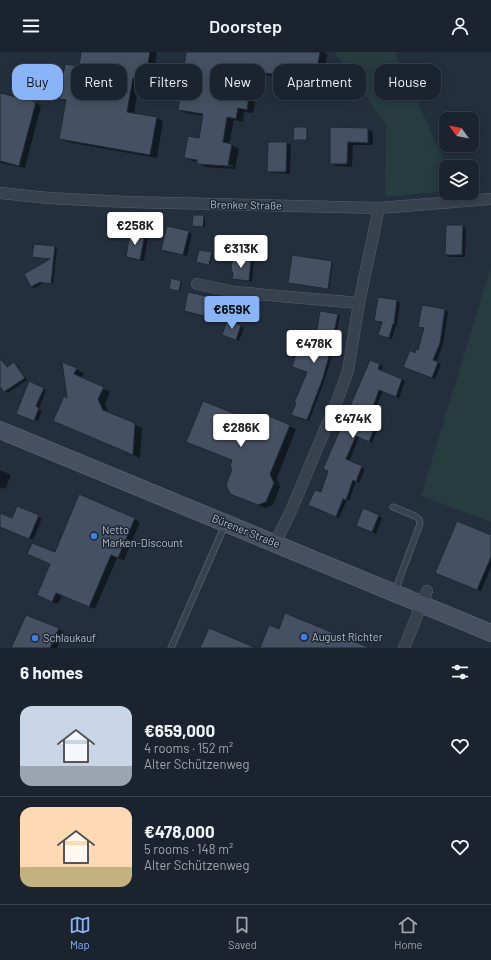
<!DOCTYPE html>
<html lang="en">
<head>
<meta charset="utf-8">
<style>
	:root { --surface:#1b232e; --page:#282f3a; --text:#f1f3f6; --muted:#a0a4aa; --line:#39404a; --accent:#8ab4f8 }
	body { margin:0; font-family:Barlow,sans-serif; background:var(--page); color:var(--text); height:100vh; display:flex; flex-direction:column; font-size:15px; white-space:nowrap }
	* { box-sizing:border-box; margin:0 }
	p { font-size:13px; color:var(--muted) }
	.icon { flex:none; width:22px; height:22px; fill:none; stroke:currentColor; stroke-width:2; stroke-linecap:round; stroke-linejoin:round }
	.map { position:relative; height:596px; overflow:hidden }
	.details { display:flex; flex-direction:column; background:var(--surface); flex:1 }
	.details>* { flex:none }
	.guide { position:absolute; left:12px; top:12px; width:467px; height:36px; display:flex; gap:8px }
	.needle { width:26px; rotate:303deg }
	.controls { position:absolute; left:439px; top:60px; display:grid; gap:8px }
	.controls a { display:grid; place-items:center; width:40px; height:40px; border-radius:8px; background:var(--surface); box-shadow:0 2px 10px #0003,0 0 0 1px var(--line); font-size:20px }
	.price { position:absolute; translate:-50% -34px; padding:0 9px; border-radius:4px; background:#fff; color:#222; font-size:13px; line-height:26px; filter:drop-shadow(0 1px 2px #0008) }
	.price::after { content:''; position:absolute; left:50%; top:24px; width:12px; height:9px; margin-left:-6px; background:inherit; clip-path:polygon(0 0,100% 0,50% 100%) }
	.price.selected { background:var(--accent); color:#111 }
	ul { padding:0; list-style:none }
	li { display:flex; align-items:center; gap:12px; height:100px; padding:0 20px }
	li+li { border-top:1px solid var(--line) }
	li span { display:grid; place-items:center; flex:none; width:112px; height:80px; border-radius:12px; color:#555 }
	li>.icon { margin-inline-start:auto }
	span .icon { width:48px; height:48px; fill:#fffc; stroke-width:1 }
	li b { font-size:17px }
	h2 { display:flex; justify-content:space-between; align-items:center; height:48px; padding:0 20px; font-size:17px }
	.pill { padding:0 14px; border-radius:12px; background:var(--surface); box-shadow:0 2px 10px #0003,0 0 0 1px var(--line); font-size:14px; line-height:36px }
	.pill.selected { background:var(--accent); color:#111 }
	header { display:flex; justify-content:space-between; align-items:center; height:52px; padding:0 20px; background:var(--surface); font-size:18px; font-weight:600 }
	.tab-bar { display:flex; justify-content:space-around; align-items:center; height:56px; border-top:1px solid var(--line); background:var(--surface); font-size:11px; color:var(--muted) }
	.tab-bar a { display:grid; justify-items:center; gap:2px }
	.tab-bar .selected { color:var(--accent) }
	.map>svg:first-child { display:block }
</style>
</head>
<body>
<header><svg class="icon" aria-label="menu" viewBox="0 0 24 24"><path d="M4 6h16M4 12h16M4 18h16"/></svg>Doorstep<svg class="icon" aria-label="person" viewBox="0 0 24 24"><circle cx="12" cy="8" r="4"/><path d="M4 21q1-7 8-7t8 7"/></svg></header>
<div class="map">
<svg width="491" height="596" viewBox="0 0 491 596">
	<rect width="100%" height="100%" fill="#242f3e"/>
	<path fill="#263c3f" d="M334 0H395L447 115 446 139 385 145 386 72Z
		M491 214V470L421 444Z"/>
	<path fill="#0007" fill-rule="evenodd" d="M82 0H157L152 32 139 29 134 62 157 66 163 69 157 106 67 90 60 86 66 50 61 47 79 15Z
		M187 0H323L327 2 322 33 260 22 253 61 244 60 243 70 234 68 229 92 239 97 235 117 205 115 198 110 192 109 185 105 199 87 204 64 186 61 179 58ZM201 111 233 113V115L203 113Z
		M41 38 43 39 40 50 33 49 41 54 25 116 0 111V42L32 49 28 47Z
		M307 76 308 77V88L294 87Z
		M331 76 368 77 373 80V93H353L352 115 336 114 331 111Z
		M269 91H287L291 93 290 122 272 121 268 119Z
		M204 164 205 165V175L193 174Z
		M462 174 466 176 465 205H450L446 203Z
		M188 180 192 182 187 204 166 200 162 198Z
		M144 183 148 185 144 209 131 207 127 205Z
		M55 195 57 196 53 232 43 231 35 236 32 235 25 223 51 208 36 206 34 205Z
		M211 201 213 202 210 213 199 210Z
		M233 207 251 209 254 210 252 230 236 228 233 226 234 221 232 220Z
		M332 210 333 211 329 237 289 231Z
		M181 230H182L180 239 171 237Z
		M205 245 209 247 207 254 209 255 207 265 189 261 185 259Z
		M379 247 397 249 400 251 397 273H396L392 287 379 283 382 271 375 269Z
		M423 254 445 258 448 260 443 293 436 310 441 312 435 327 408 316 418 299 425 277 419 275Z
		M337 263 340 264 330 310 325 327 309 369 295 365 292 363 308 320 293 315 315 296Z
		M228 269 244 276 239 289 226 284Z
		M0 305 8 316 14 311 17 313 27 328 8 341 5 339 0 333Z
		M63 311 84 321 81 327 110 340 105 352 109 362 142 376 140 406 55 369 68 347Z
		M380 313 383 314 381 319 405 329 399 346 383 339 371 368 379 372 372 391 359 385 349 410 365 417 359 431 356 429 349 449 347 448 339 466 312 455 321 441Z
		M43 336 46 338 39 357 42 359 38 369 19 362Z
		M262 362 296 377 277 426 280 435 273 453 265 456 230 441 233 408 194 393 258 373Z
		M0 418 11 423 5 437 1 435 0 438Z
		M17 455 42 466 33 488 0 475V462L12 467Z
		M378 464 382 466 376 482 360 475Z
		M135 467 140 470 124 508 117 506 95 557 62 543 58 552 43 546 51 512 28 502 55 501Z
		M491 484V515L481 539 440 523Z
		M58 577 64 580 57 596H13Z"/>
	<path fill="#455162" stroke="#1f2835" d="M81 0H150L145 28 133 26 127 60 157 65 150 103 59 87 66 48 59 47 65 12 79 14Z
		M186 0H320L315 29 253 19 247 58 238 56 236 67 227 65 223 90 232 92 228 114 197 112V108L184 106 188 84 199 86 203 62 178 58Z
		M30 34 42 37 38 50 26 47Z
		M0 41 36 50 19 114 0 109Z
		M294 75H307V88H293Z
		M330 75 368 76V91L348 90 347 112H330Z
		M268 90H287L286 120H267Z
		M193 163H204L203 175 192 174Z
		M446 173H463L462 203H445Z
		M167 174 189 179 183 203 161 198Z
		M130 180 145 182 140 208 126 205Z
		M34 192 55 194 51 232 40 230 31 235 24 222 50 207 32 205Z
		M199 198 212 200 209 213 196 210Z
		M292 203 332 209 328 237 288 231Z
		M232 206 251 208 249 229 232 227 233 220H231Z
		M171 226 181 229 179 239 169 237Z
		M188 240 206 244 204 252H206L204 264 184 259Z
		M378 245 397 248 394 272H393L389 286 378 283 382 270 374 269Z
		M422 253 445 257 440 291 433 308 438 310 432 326 403 315 410 298 415 301 416 297 418 298 424 276 418 275Z
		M320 259 338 262 334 281H333L328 308 323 326 307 368 291 363 296 351H294L307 320 292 315 299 291 314 295Z
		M227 268 241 273 236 288 222 283Z
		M0 306 7 315 14 310 25 326 4 340 0 335Z
		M370 308 380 312 378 317 402 327 396 345 379 338 369 366 377 369 369 390 356 384 346 407 362 414 356 430 353 428 346 448 343 447 336 465 308 453 315 438 321 440 328 419 323 417Z
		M62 310 77 316 74 322 104 335 98 347 103 358 135 371 133 403 53 369 64 344 67 346Z
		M29 329 44 336 36 354 39 356 34 369 16 362Z
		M203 349 258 371 262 361 290 373 270 422 274 431 266 450 258 453 230 442 226 433 232 417 230 414 232 408 186 390Z
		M79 442 135 466 118 506 111 503 89 555 56 541 52 550 37 543 50 512 27 502 32 491 55 500Z
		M17 454 39 463 29 487 0 475V461L12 466Z
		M363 456 379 463 372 480 356 474Z
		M457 469 491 483V505L477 538 435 521Z
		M285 561 370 596H260L269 573 279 577Z
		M26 563 59 576 50 596H11Z
		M209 576 256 596H200Z"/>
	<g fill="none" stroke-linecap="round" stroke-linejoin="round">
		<g stroke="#565f6c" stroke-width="7">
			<path id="service" d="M393 455 415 464 419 467 420 472 395 539
				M171 596 225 473"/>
		</g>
		<g stroke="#565f6c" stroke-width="12">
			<path id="minor" d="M0 141 48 146 127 150 379 156 491 147
				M197 232 235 240 359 251
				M275 491 290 461 337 349 348 319 359 251 379 156
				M404 596 427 539"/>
		</g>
		<g stroke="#565f6c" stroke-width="18">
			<path id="secondary" d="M0 378 491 581"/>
		</g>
		<use href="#service" stroke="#38414e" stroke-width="5.5"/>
		<use href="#minor" stroke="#38414e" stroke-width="11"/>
		<use href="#secondary" stroke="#465061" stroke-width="16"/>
	</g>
	<g fill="#3f7fe0" stroke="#1d2633" stroke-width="1.5">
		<circle cx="94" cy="484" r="4"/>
		<circle cx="304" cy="585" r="4"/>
		<circle cx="35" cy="586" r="4"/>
	</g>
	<g text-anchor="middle" stroke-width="3" stroke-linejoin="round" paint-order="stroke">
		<g font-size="11" fill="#b4bcc9" stroke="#1d2633">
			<text transform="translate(246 153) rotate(1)" y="4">Brenker Straße</text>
			<text transform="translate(246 479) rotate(22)" y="4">Bürener Straße</text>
		</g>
		<g font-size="11" fill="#b4bcc9" stroke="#1d2633" text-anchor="start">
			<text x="102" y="482">Netto<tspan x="102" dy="13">Marken-Discount</tspan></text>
			<text x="312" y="589">August Richter</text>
			<text x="43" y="590">Schlaukauf</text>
		</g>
	</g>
</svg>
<div class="controls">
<a><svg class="needle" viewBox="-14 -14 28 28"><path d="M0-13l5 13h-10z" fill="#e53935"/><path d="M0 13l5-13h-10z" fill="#a0a4aa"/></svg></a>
<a><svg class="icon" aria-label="layers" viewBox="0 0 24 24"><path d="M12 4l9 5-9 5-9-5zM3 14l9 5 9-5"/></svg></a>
</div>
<b class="price" style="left:135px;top:194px">€258K</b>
<b class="price" style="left:241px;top:217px">€313K</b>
<b class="price selected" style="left:232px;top:278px">€659K</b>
<b class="price" style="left:314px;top:312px">€478K</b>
<b class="price" style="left:353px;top:387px">€474K</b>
<b class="price" style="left:241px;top:396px">€286K</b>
<div class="guide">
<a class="pill selected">Buy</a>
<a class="pill">Rent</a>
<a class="pill">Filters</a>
<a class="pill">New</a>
<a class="pill">Apartment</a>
<a class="pill">House</a>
</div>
</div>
<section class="details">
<h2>6 homes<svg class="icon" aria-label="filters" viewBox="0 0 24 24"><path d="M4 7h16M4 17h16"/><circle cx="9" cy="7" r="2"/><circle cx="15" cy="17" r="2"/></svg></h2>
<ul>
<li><span style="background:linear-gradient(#c9d6e8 75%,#9aa5b1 0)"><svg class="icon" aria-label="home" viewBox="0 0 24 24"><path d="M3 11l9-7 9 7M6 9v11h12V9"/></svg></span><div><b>€659,000</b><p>4 rooms · 152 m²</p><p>Alter Schützenweg</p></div><svg class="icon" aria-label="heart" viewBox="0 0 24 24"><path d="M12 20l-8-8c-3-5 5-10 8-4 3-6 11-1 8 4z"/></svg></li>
<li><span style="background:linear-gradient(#ffd9b3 75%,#c2b280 0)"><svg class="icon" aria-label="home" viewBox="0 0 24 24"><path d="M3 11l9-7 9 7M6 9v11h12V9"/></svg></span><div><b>€478,000</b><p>5 rooms · 148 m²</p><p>Alter Schützenweg</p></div><svg class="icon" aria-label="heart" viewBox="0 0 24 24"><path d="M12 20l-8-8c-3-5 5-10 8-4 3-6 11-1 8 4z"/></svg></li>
</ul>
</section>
<nav class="tab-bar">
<a class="selected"><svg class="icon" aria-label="map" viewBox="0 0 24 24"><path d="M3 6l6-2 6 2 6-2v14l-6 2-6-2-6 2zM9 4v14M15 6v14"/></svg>Map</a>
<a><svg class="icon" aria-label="saved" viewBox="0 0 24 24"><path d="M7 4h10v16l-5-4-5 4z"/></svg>Saved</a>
<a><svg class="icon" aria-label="home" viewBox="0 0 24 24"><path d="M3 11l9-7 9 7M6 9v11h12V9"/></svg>Home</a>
</nav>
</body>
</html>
